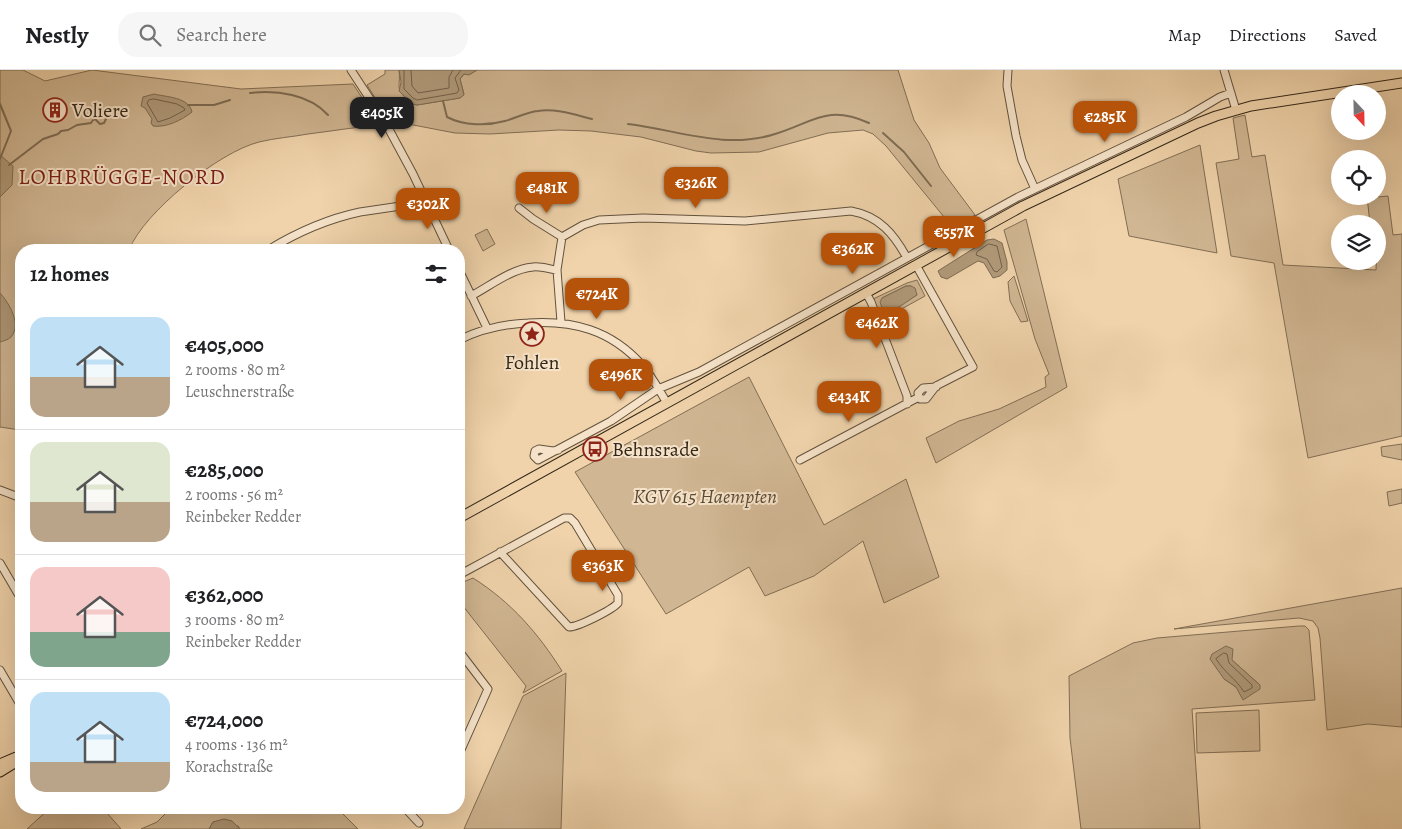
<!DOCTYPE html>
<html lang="en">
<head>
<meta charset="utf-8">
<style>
	:root { --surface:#fff; --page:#f6f6f6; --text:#202124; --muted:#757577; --line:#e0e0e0; --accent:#b45309 }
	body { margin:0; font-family:Alegreya,serif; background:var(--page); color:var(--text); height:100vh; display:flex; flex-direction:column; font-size:19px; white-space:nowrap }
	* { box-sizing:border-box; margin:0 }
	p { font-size:16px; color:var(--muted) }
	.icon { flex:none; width:28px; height:28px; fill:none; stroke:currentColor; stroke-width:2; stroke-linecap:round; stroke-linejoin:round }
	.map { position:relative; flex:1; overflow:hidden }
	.details { position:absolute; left:15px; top:174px; width:450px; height:570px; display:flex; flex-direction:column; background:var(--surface); border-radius:20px; box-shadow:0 5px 20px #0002 }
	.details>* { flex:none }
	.needle { width:32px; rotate:158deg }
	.controls { position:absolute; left:1331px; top:15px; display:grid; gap:10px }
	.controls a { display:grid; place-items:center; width:55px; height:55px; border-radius:50%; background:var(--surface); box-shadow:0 5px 20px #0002; font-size:25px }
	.price { position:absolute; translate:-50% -42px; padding:0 11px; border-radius:10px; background:var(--accent); color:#fff; font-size:16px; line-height:32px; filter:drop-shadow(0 1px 2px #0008) }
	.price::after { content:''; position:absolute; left:50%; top:30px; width:15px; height:11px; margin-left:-8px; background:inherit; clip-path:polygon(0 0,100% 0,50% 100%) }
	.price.on { background:#222; color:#fff }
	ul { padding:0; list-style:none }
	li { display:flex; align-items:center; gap:15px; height:125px; padding:0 15px }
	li+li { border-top:1px solid var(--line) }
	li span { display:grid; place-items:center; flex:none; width:140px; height:100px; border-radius:15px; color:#555 }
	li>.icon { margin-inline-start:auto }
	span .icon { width:60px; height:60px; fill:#fffc; stroke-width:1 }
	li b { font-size:21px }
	h2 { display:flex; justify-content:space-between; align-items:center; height:60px; padding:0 15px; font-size:21px }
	header { display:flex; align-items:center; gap:30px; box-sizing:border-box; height:70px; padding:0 25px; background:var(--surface); border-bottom:1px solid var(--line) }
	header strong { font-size:24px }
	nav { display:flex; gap:28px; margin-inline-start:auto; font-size:18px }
	.search { width:350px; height:45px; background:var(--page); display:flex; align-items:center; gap:12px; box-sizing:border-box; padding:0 18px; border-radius:20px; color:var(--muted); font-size:19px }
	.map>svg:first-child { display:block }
</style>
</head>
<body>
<header>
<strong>Nestly</strong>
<div class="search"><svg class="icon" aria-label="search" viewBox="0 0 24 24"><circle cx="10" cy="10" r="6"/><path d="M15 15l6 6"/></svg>Search here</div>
<nav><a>Map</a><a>Directions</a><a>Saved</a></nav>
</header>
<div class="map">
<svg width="1402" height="759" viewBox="0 0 1402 759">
	<rect width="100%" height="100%" fill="#f0d3ab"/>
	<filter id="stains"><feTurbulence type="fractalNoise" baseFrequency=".004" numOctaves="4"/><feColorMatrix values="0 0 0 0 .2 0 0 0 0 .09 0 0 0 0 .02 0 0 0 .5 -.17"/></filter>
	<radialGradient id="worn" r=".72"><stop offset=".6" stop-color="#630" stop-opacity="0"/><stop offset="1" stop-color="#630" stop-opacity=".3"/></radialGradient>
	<path fill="#d0b692" stroke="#826e55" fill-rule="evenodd" d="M0 0H23L45 11 92 0 241 19 353 14 380 55C356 57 332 61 308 64 292 67 275 68 259 72 219 82 144 142 129 180H21L20 360 0 357Z
		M385 0H399C400 6 399 12 399 17 400 25 411 33 417 35L460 28 464 24 460 9 464 4H469L477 0H898L914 50 929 73 940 98 975 145 953 158 886 76 873 64 863 60 828 63 759 82 711 83 696 81 641 67 591 61 559 60 490 64 455 63 408 54 391 53 367 15 385 4Z
		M1245 45 1252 87 1265 85 1283 195 1376 200 1378 154H1370L1367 126H1378V123V127L1388 126 1393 165 1402 164V366L1308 388 1274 193 1231 186 1216 93 1239 89 1233 48Z
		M1200 75 1217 183 1129 166 1118 109Z
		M1026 149 1067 317 936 393 926 368 959 351 999 339 1046 317 1045 307 1049 304 1035 269 1004 160Z
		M487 159 495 174 483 181 475 165Z
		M1014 206 1028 251 1021 252 1010 231 1008 212Z
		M917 210 925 226 880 251 881 246 873 229 907 213ZM906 216H911L917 225 886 242 882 228Z
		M749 307 824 455 906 409 939 507 884 533 863 471 814 506 765 526 749 497 666 544 575 402Z
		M1402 374V390L1382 386 1381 377Z
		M1402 419V433L1389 436 1387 422Z
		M473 508C511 532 538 563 562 601L523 623 526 616 459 531V518L462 517 461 513Z
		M1402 518V657L1368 654 1327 660 1320 568 1318 558 1313 551 1299 548 1174 559Z
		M1299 556H1305L1309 560 1315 630 1192 639 1200 759H1081L1070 668 1069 606 1133 573 1157 568ZM1232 590 1260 615 1236 617 1224 609Z
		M566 603 561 759H464L523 626Z
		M1259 640 1260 681 1197 683 1196 643Z
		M50 738H113L107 743 121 759H27Z
		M161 738H337L358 759H240L238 756 213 752 209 759H141L157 752 166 743Z"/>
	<path fill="#b09979" stroke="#7e6b52" d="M399 0H477L469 5 464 4 460 9 464 25 460 28 417 35 412 34 399 21 401 12Z
		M154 24C166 27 189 27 192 42 182 50 166 58 153 56L151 53 152 49 145 38 141 36 143 27Z
		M0 85 13 96 12 115 0 127Z
		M994 169 1002 173 1007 192V200L1000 206 993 208 984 193 978 191 947 209 941 207 938 201 941 199 987 170Z
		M906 216H911L915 218 917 225C907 231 894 243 883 241L880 232 882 228Z
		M0 223C9 233 22 254 11 267 8 270 3 271 0 272Z
		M1226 576 1233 579 1232 590 1260 615V619L1243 630 1236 617 1224 609 1210 589 1212 584Z
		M224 749 232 751 240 759H209L213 752Z"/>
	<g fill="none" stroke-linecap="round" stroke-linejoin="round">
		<path stroke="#726048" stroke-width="1" d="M404 0V19L413 28 417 30 457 23 459 20 455 8 461 0
			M411 0 412 16 418 23 449 18V7L453 0
			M154 29 177 34 184 38 185 40 170 48 158 52 147 33 149 30Z
			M989 174 997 176 1002 197 997 202 994 201 987 189 976 185 977 182Z
			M1224 583 1227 584 1229 593 1252 615V618L1244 622C1236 609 1225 603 1216 589Z"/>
		<path stroke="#7e6b52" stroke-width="2" d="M250 23C277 20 309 24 328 45
			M443 31 447 47C464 56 487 56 505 51 516 48 527 42 538 41 555 38 576 45 592 49
			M0 34 11 61 0 89
			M188 35H214L230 30
			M628 54C678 60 725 80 775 64 814 52 827 34 869 53
			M883 63 904 82 931 116
			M9 95 43 69 58 64 61 61 68 60 77 55 91 53 93 50 95 49 100 54 104 53 108 45H121L126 42"/>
		<g stroke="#62523d" stroke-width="9">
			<path id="minor" d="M351 0 385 52 413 104 449 180
				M1008 0 1007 16 1016 66 1022 90 1035 119
				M1224 0 1236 40
				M519 138 533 149 562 167
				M268 180C296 163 327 149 360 142 380 139 401 136 421 133L426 131
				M916 195 973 297 936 316V317L923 318 918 323 920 329H926L936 316
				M459 200 487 258
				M866 223 871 232 907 326V334
				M471 226C490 216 511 199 533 197 541 196 549 199 557 200
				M561 252 557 200 562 167 583 155 599 150 643 148 745 151 851 141C879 146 894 164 907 188
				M459 270C481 259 504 254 528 253 573 250 611 260 642 295 652 306 659 320 667 333
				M558 380 553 381 539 379 535 381 534 386 538 390 611 351 658 319 699 302 1018 127 1186 47 1220 27 1231 23
				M800 390 919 327
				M0 420 21 428
				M0 493 21 529
				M459 505 564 448H570L575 453 618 525V533C612 540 578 557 569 557L500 482
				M459 581 488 619 460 682 459 680
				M0 600 21 636
				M405 738 419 753"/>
		</g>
		<g stroke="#332718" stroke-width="11">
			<path id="major" d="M459 448 1023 136 1198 53 1216 46 1251 36 1402 13
				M0 694 16 687
				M0 702 21 689"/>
		</g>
		<use href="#minor" stroke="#f5e2c8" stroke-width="7"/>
		<use href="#major" stroke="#f0d3ab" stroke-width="9"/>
	</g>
	<defs>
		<g id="building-ring" transform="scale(1.25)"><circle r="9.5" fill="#f5e2c8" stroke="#8f2418" stroke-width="1.5"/><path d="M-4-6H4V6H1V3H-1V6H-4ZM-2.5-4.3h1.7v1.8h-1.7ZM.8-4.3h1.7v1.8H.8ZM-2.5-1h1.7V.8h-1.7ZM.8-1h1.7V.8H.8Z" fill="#8f2418"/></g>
		<g id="sight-ring" transform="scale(1.25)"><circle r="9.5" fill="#f5e2c8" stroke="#8f2418" stroke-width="1.5"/><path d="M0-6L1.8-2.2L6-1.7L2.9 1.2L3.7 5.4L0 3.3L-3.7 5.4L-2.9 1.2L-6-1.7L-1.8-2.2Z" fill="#8f2418"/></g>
		<g id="bus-ring" transform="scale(1.25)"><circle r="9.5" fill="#f5e2c8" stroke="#8f2418" stroke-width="1.5"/><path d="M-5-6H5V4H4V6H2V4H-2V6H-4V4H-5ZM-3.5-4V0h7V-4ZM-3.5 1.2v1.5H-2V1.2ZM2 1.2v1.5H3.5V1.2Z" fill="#8f2418"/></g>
	</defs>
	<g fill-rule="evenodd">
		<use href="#building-ring" x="55" y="40"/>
		<use href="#sight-ring" x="532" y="264"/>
		<use href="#bus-ring" x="595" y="379"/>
	</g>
	<g text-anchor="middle" stroke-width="4" stroke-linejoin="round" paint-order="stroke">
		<g font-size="20" fill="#332718" stroke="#f5e2c8" text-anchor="start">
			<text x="72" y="47">Voliere</text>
			<text x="532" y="299" text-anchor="middle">Fohlen</text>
			<text x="612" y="386">Behnsrade</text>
		</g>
		<g font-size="20" font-style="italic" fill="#5a4b36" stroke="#f5e2c8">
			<text x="705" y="433">KGV 615 Haempten</text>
		</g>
		<g font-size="22" letter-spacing="1" fill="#7a1f14" stroke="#f5e2c8">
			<text x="122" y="114">LOHBRÜGGE-NORD</text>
		</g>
	</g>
	<rect width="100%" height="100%" filter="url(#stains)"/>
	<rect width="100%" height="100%" fill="url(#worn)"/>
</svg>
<div class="controls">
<a><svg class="needle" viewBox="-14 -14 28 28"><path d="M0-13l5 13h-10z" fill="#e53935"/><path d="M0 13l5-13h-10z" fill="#757577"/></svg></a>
<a><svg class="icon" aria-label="locate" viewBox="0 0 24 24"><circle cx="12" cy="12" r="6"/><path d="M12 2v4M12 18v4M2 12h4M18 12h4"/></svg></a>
<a><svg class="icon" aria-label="layers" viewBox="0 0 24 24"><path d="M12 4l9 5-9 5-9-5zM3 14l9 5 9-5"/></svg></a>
</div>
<b class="price on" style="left:382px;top:69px">€405K</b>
<b class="price" style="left:1105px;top:73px">€285K</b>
<b class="price" style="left:696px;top:139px">€326K</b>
<b class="price" style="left:547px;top:144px">€481K</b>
<b class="price" style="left:428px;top:160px">€302K</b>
<b class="price" style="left:954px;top:188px">€557K</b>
<b class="price" style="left:853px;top:205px">€362K</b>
<b class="price" style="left:597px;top:250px">€724K</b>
<b class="price" style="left:877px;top:279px">€462K</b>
<b class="price" style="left:621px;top:331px">€496K</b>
<b class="price" style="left:849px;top:353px">€434K</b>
<b class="price" style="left:603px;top:522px">€363K</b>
<section class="details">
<h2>12 homes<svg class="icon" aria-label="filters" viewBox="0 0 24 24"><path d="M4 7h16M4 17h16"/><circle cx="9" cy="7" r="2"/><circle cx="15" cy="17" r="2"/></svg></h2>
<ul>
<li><span style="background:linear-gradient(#bfe0f5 60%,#b9a48a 0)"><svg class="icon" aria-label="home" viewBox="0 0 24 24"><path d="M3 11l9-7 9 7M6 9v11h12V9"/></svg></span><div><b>€405,000</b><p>2 rooms · 80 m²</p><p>Leuschnerstraße</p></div></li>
<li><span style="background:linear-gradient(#dfe7d0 60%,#b9a48a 0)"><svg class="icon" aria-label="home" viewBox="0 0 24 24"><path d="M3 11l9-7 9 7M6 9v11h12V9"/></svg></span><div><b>€285,000</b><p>2 rooms · 56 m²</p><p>Reinbeker Redder</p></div></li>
<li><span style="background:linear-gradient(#f6c9c9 65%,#7fa58c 0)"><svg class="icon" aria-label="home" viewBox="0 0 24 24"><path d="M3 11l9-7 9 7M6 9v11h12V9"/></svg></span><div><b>€362,000</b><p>3 rooms · 80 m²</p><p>Reinbeker Redder</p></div></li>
<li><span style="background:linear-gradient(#bfe0f5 70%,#b9a48a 0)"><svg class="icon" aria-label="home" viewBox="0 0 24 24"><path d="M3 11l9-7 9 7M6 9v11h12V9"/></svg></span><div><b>€724,000</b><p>4 rooms · 136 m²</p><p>Korachstraße</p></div></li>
</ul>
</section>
</div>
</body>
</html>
